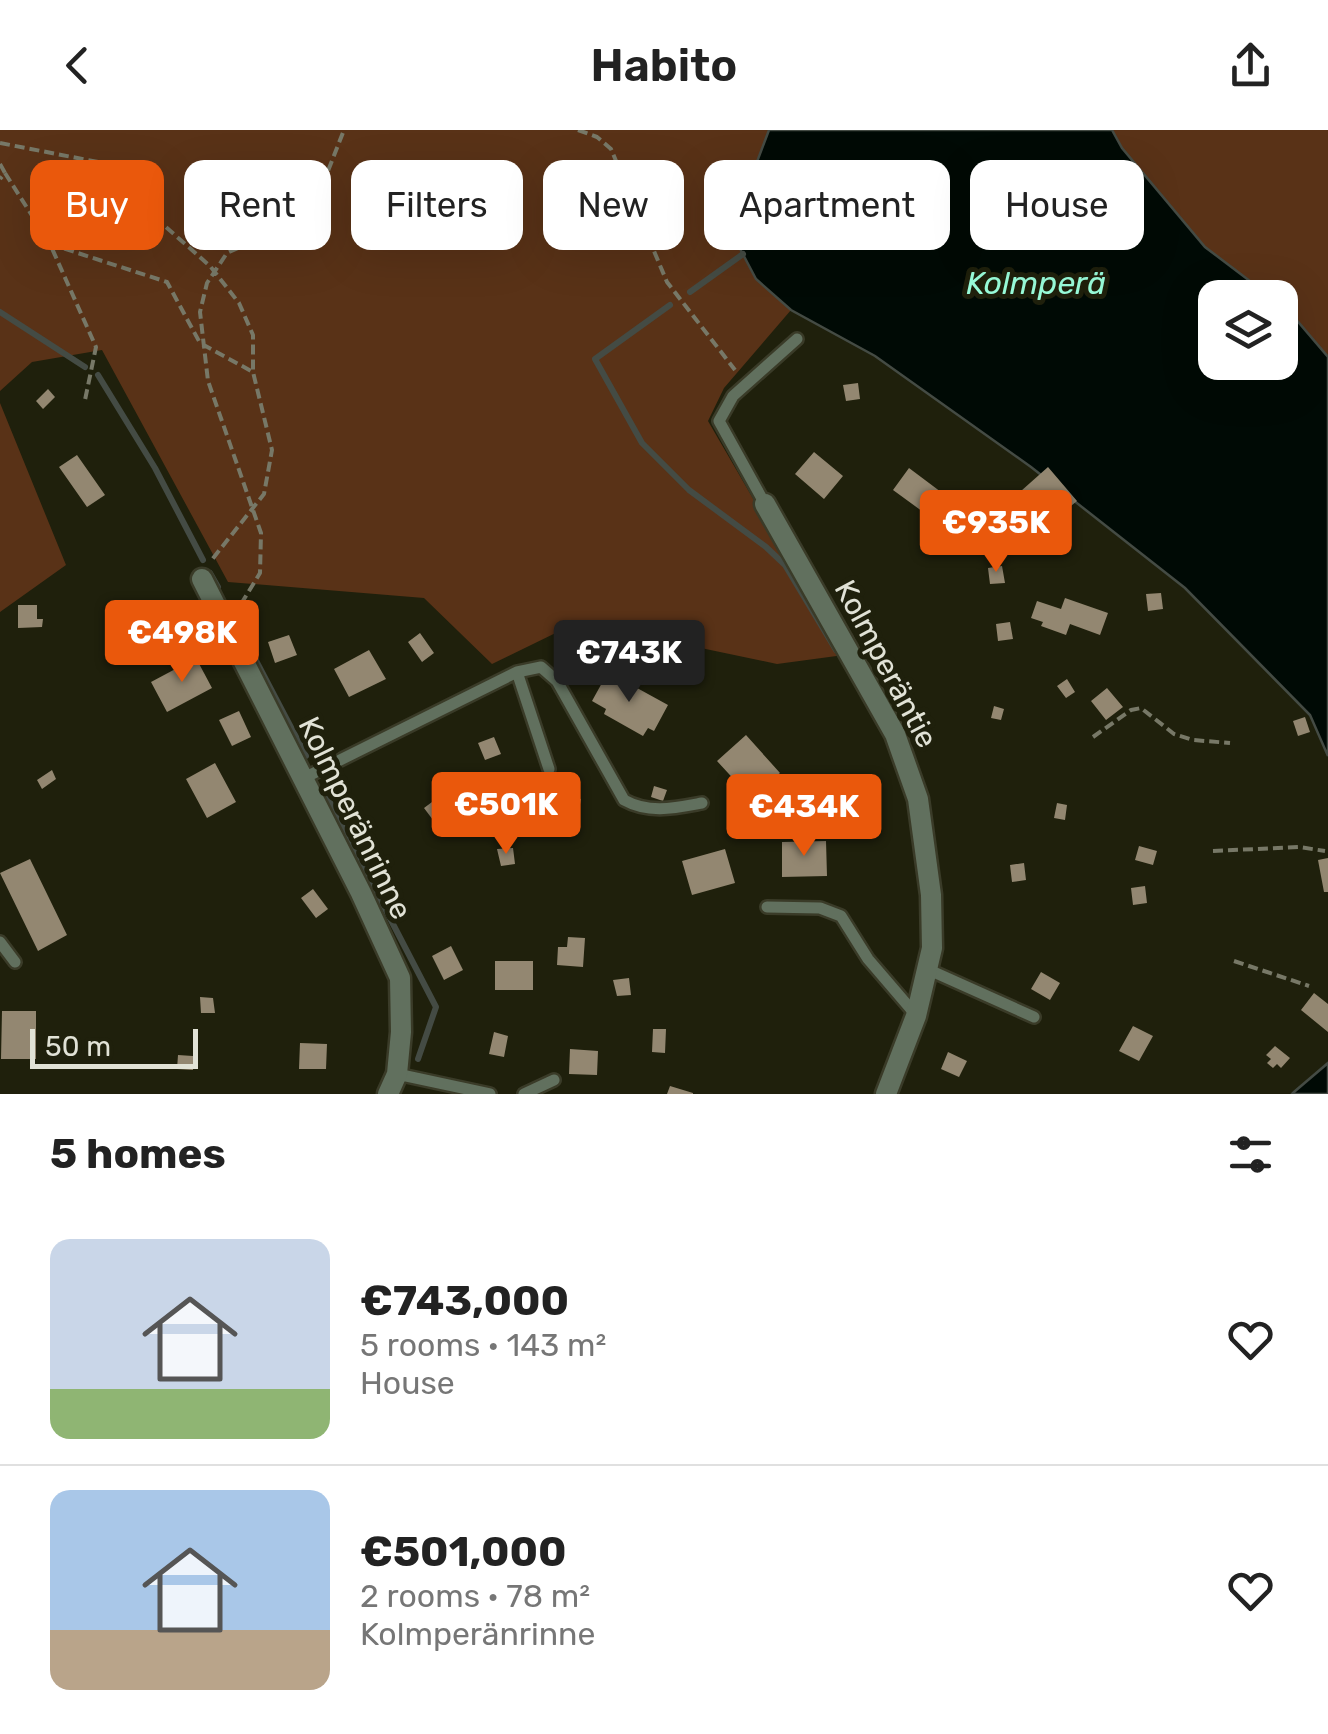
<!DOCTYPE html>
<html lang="en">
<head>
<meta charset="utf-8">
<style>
	:root { --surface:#fff; --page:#f6f6f6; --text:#222; --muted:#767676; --line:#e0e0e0; --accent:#ea580c }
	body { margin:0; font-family:Rubik,sans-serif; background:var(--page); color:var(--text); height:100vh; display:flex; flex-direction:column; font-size:38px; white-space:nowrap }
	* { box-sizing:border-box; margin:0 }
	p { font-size:32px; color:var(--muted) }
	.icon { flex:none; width:55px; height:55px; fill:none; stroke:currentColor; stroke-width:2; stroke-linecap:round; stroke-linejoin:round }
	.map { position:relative; height:964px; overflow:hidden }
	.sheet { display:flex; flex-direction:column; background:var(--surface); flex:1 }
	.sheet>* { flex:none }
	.guide { position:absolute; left:30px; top:30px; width:1270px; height:90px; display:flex; gap:20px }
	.fabs { position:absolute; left:1198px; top:150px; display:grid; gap:20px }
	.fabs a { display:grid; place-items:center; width:100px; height:100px; border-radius:20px; background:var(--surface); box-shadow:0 10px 40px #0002; font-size:50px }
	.scale { position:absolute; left:30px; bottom:25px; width:168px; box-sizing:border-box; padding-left:10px; border:5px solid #e1e2d6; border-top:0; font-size:28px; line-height:35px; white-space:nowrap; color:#e1e2d6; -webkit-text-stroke:8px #1f200c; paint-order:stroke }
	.price { position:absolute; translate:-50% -85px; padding:0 22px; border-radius:10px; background:var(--accent); color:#fff; font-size:32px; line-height:65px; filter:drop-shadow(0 2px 5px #0008) }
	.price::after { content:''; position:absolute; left:50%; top:60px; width:30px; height:22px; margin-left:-15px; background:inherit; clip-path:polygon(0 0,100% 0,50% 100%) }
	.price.selected { background:#222; color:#fff }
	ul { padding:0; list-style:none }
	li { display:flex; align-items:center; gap:30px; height:250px; padding:0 50px }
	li+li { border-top:2px solid var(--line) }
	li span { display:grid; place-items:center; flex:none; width:280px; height:200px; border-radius:20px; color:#555 }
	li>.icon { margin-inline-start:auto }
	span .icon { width:120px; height:120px; fill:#fffc; stroke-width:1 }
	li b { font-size:42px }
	h2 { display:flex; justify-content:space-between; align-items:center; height:120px; padding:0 50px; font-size:42px }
	.chip { padding:0 35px; border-radius:20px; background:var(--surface); box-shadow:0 10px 40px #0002; font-size:35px; line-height:90px }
	.chip.selected { background:var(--accent); color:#fff }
	header { display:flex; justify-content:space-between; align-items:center; height:130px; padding:0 50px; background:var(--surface); font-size:45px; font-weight:600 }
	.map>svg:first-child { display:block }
</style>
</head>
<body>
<header><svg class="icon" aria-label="back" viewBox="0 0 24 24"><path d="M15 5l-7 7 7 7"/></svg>Habito<svg class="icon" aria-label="share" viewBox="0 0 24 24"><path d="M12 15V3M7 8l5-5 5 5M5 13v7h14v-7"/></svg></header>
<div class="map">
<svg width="1328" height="964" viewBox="0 0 1328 964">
	<rect width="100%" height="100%" fill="#1f200c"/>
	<path fill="#593217" d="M0 0H769L738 82 756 149 791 180 724 258 708 291 844 525 777 534 639 505 572 495 492 534 424 468 228 452 102 220 32 232 0 261Z
		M1112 0H1328V227L1280 174V168L1271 167 1205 117 1122 18Z
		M0 273 66 435 0 482Z"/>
	<path fill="#000a05" stroke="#444b44" stroke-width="2.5" d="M769 0H1112L1122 18 1205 117 1271 167 1215 168V232H1280V174L1288 180 1328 227V626L1310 585 1185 458 1031 337 875 226 791 180 756 149 737 113 738 82Z
		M1328 933V964H1292L1294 962Z"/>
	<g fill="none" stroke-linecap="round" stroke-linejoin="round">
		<path stroke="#444b44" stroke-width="6" d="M690 162 743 124
			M670 175 595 229 642 313 689 360 766 417 785 435 836 520
			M0 182 85 237
			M98 245 155 338 203 430
			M210 443 218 457
			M230 481 306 626
			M323 659 436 877 418 929"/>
	</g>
	<path fill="#938771" d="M858 253 860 269 846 271 843 255Z
		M48 259 55 267 43 279 36 271Z
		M814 322 843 346 824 369 795 344Z
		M77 325 105 365 87 377 59 337Z
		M1048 337 1077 371 1049 394 1021 361Z
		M909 338 957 374 941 395 893 360Z
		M1002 436 1005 453 990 454 988 438Z
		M1161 463 1163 479 1148 481 1146 464Z
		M1065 468 1108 483 1100 505 1070 494 1066 505 1041 496 1043 492 1031 488 1037 471 1061 479Z
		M18 475H37V489H43L42 497 18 498Z
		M1010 492 1013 509 998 511 996 494Z
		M574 502 598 510 590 533 566 525Z
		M420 503 434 523 422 532 408 512Z
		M289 505 297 525 275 533 268 512Z
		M369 520 386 549 349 567 334 539Z
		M196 528 212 558 167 582 151 552Z
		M608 542 668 575 654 601 648 598 643 606 604 584 606 579 592 571Z
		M1067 549 1075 562 1066 568 1057 556Z
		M1107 558 1123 577 1106 590 1091 571Z
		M994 576 1004 579 1001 590 991 588Z
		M239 581 251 607 232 616 219 590Z
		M1305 587 1310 602 1298 606 1293 591Z
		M746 605 780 643 751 668 717 631Z
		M494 607 501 624 485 630 478 613Z
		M215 633 236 672 207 688 186 649Z
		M52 640 56 649 42 659 37 650Z
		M654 656 667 660 663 671 651 667Z
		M558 665 581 669 576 697 553 693Z
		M436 669 451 689 439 698 424 678Z
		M476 673 478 685 469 687 467 675Z
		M1057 673 1067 675 1065 690 1054 688Z
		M826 711 827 746 782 747V712Z
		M1139 716 1157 721 1153 735 1135 730Z
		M513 718 515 734 501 736 497 719Z
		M725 719 735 753 692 765 682 731Z
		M1328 728V762H1324L1318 730Z
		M30 729 67 805 38 821 0 743Z
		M1024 733 1026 750 1012 752 1010 735Z
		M1145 756 1147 773 1133 775 1131 758Z
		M313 759 328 779 316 788 301 768Z
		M568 807 585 808 583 837 557 835 558 817H567Z
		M451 816 463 840 444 850 432 826Z
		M495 831H533V860H495Z
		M1041 842 1060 853 1050 870 1031 859Z
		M629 848 631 865 617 866 613 850Z
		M1314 863 1328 874V902L1301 880Z
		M200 867 213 868 215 883H201Z
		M2 881H36V929H1Z
		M1133 896 1153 906 1139 931 1119 921Z
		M653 899H666L665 923 652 922Z
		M494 902 508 906 504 927 489 924Z
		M300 913 327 914 326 939H299Z
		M1275 916 1290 928 1281 938 1277 934 1273 938 1267 933 1271 929 1266 925Z
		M570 919 598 921 597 945 569 944Z
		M948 922 967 931 959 947 941 939Z
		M178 925 193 926V940L177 939Z
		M670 956 693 963V964H667Z"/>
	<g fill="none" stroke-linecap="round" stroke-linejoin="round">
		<g stroke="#3a3b28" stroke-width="16">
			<path id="lane" d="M765 374 719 291 733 266 797 209
				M517 542 549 639
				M302 649 517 542 541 537 557 551 624 670C649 684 675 678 702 673
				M767 777 820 778 841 786 868 829 916 885
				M0 812 15 832
				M927 839 1034 887
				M397 944 490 964
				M524 964 554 950"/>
		</g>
		<g stroke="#3a3b28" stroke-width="25">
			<path id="street" d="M765 374 895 604 918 669 931 765 932 818 916 886 886 964
				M202 449 361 763 400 848 401 902 397 944 388 964"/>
		</g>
		<path stroke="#777867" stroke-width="4" stroke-dasharray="10 5" stroke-linecap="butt" d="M578 0 597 7 611 19 667 152 735 240
			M0 13 103 33 158 90 210 136 239 173 253 205V242
			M0 34 5 43 0 49
			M5 43 50 114 96 217 85 270
			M50 114 167 152 200 213 253 242 272 320 264 364 210 432
			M241 474 260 443 261 403 208 251 200 182 207 153 227 123 293 93 317 69 344 0
			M1093 607 1131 580 1141 578 1174 604 1193 610 1230 613
			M1213 721 1299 717 1325 721
			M1234 831 1309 856"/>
		<use href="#lane" stroke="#61705e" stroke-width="11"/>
		<use href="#street" stroke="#61705e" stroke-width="20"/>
	</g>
	<g text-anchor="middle" stroke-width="10" stroke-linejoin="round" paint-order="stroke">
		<g font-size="30" fill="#e1e2d6" stroke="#1f200c">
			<text transform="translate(886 534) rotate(62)" y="10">Kolmperäntie</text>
			<text transform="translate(355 688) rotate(64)" y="10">Kolmperänrinne</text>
		</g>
		<g font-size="32" font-style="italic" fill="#98fbd9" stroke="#1f200c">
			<text x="1036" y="164">Kolmperä</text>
		</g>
	</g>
</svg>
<div class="fabs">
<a><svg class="icon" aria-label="layers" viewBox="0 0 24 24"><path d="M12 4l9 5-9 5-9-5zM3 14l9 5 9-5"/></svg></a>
</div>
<div class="scale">50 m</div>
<b class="price" style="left:996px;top:445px">€935K</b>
<b class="price" style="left:182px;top:555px">€498K</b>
<b class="price selected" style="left:629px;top:575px">€743K</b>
<b class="price" style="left:506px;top:727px">€501K</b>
<b class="price" style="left:804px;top:729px">€434K</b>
<div class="guide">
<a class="chip selected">Buy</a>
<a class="chip">Rent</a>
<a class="chip">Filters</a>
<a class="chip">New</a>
<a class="chip">Apartment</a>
<a class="chip">House</a>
</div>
</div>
<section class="sheet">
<h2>5 homes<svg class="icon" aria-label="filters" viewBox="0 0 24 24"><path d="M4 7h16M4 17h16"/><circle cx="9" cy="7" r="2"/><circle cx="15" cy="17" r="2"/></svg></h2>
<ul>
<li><span style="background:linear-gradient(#c9d6e8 75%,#8fb573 0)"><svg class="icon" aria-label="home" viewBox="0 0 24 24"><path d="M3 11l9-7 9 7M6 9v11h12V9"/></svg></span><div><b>€743,000</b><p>5 rooms · 143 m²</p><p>House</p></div><svg class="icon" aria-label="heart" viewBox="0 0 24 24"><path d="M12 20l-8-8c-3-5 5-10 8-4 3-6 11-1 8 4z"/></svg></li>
<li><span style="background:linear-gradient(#a9c7e8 70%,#b9a48a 0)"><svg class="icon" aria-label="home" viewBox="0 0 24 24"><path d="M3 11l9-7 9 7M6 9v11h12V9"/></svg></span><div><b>€501,000</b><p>2 rooms · 78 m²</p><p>Kolmperänrinne</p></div><svg class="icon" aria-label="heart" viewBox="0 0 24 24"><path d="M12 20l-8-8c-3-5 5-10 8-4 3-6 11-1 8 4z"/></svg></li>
</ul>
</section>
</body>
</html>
